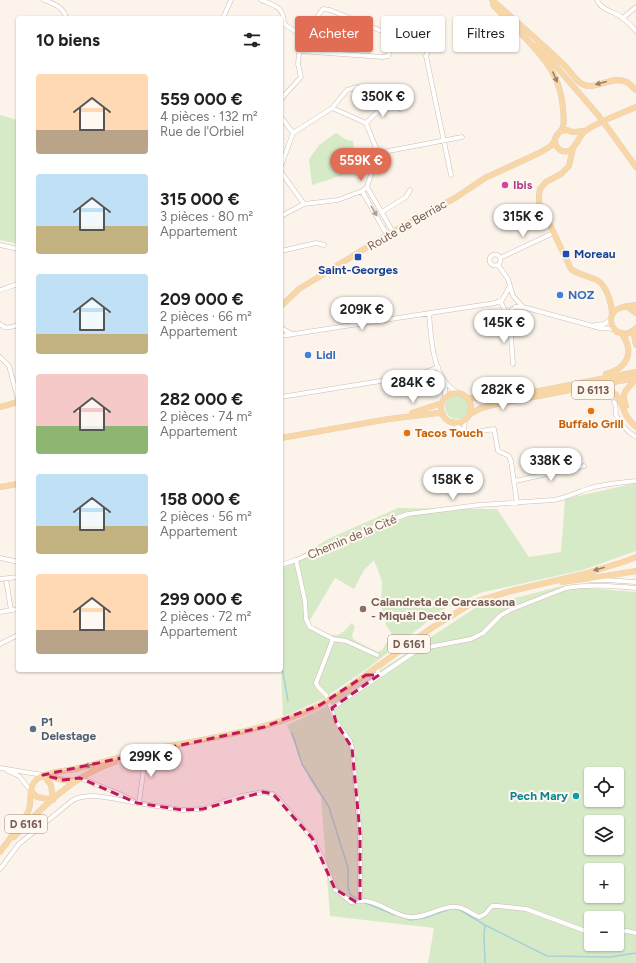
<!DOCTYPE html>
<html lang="fr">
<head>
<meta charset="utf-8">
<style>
	:root { --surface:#fff; --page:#f6f6f6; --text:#202124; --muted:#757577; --accent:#e16e54 }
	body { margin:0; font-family:Figtree,sans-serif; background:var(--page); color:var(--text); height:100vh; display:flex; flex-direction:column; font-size:15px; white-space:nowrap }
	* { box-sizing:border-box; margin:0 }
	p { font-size:13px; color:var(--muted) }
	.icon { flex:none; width:22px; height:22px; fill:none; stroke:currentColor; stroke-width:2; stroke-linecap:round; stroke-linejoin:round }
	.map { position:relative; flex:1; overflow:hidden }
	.sheet { position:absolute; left:16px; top:16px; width:267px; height:656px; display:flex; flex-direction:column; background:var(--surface); border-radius:4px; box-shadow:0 1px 3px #0004 }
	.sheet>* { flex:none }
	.top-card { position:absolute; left:295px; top:16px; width:281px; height:36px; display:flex; gap:8px }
	.buttons { position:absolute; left:584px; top:767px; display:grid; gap:8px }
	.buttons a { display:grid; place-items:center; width:40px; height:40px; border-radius:4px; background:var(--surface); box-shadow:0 1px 3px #0004; font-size:20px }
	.price { position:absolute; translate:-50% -34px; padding:0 9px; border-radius:14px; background:#fff; color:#222; font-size:13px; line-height:26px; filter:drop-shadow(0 1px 2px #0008) }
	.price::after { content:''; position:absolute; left:50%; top:24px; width:12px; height:9px; margin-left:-6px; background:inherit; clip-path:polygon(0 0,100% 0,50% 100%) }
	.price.current { background:var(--accent); color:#fff }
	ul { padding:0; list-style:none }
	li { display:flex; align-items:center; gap:12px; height:100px; padding:0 20px }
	li span { display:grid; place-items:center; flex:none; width:112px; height:80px; border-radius:4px; color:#555 }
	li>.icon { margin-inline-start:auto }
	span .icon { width:48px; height:48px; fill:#fffc; stroke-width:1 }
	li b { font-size:17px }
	h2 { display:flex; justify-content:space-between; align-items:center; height:48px; padding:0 20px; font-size:17px }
	.chip { padding:0 14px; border-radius:4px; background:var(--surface); box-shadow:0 1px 3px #0004; font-size:14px; line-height:36px }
	.chip.current { background:var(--accent); color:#fff }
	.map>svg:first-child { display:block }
</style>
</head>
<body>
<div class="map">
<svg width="636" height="963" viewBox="0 0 636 963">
	<rect width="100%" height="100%" fill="#fcf4ea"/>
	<path fill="#d7eac8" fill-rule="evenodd" d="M0 115 18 120V244L0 240Z
		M336 133 347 140 353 141C354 152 356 167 346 174L312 185 309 159 319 145Z
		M445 407a12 12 0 1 1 24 0a12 12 0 1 1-24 0Z
		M636 483V551L583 570 480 593 442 610 371 666 323 699 283 717 281 670V565L293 560 328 539 398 508 497 509 529 557 561 552 565 499ZM374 560 382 581 381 604 383 615 386 625 392 634 382 650 378 652 354 640 352 636 355 626 351 623C337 643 329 635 311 625L310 620 335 578 354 589 364 570Z
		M562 586 636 592V963H428L434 928 330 916 321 797 310 780 287 725 321 709 475 608ZM591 774H617V800H591ZM591 822H617V848H591ZM591 870H617V896H591ZM591 918H617V944H591Z"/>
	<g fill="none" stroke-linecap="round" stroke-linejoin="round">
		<path stroke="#a5d1d7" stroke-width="1.5" d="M281 661 288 701
			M292 733 302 764 329 807 348 868V887L350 894 358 900
			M363 902 395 915
			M403 917 410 920 424 918 453 908 460 910 485 925 547 956 610 957 636 953
			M485 963 484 934 485 925"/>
		<g stroke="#cebcb0" stroke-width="5">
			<path id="minor" d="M44 0C54 4 64 7 66 18
				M261 0C276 6 284 7 284 24L301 35 313 27 319 14 323 9 330 10 384 32 389 53 388 56 383 57 300 51
				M597 0C601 10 613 11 621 17 627 21 632 26 636 31
				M223 18 231 0
				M623 18 636 7
				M428 51 426 56 451 175
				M281 99 301 77 298 64 301 35
				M332 108 347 90 357 87
				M281 117 293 133 281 166
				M366 123 391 99 400 109
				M293 133 332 108 366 123 378 153 367 187
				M378 153 462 137
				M281 172 304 204 338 200 362 191
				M382 212 406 197 410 190
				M281 216 304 204
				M387 235 362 191 367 187 393 232
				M0 245 18 249
				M281 251 316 243 324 245
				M489.5 260a5.5 5.5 0 1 1 11 0a5.5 5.5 0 1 1-11 0Z
				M500 258 553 233
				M498 265 508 279 510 286
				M0 290 15 285 18 286
				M515 307H523L600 328 614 329
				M512 309 510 322 513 364
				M429 313C431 339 432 378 458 393
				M510 322 501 302 510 286 513 296 523 307
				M0 324C6 330 11 327 18 325
				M595 325 604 324 611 319
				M281 328 290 333
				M281 336 495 303 502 300
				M0 357 9 366 18 399
				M281 397 418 375 438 367
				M445 398V383
				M614 402C617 406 615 410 616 415 620 424 628 432 636 437
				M453 422 464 432 468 433 494 429 498 451 509 456 511 461 517 503
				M464 432 465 420
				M515 481 584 466
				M0 558 18 562
				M296 560 305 601 306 619 310 627 333 639 346 641 377 655
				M281 565 296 560 388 521 408 514 479 505 554 500C565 498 576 493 587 489 602 484 619 483 636 481
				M0 579 18 577
				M6 579 11 610
				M591 580H605L636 582
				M0 612 18 609
				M333 639 316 683 318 687 326 695 336 722 350 741 352 748 360 833V901
				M0 644 18 635
				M366 675H379L377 669 379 665
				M332 708 413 653 429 647 471 639 483 633 501 615 510 610 566 588C589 584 613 586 636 588
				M0 768 43 775
				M8 771 19 776 31 791
				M137 803 182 810 203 809 241 796 263 792 273 794 279 799 312 838 322 857 335 889 351 902C356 902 361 900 366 901 381 903 394 915 409 917 426 919 441 905 457 907 466 908 471 914 479 917L485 914 492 906H498L526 909 591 933
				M139 803 146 752
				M0 869 19 844 73 800C93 791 116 800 137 803L120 794 80 778
				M617 932 627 931 636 933"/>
		</g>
		<g stroke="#d9d1cd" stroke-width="6">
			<path id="major" d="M492 0C516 21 540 42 563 64 570 70 574 79 582 84 595 91 611 76 624 81 629 82 632 87 636 90
				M493 5C514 27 552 60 559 88 562 96 565 119 563 127 561 132 556 134 555 139 555 144 557 148 560 150 573 157 577 139 584 132 594 123 623 113 636 107
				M536 45 549 58 598 115
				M561 131 567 130 572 132 585 131
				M610 131 636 167
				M573 148 569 166 561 174 546 182 540 189 539 195V202L571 269C579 275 588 276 597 280 607 286 612 304 612 315
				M281 306 299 289 387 235 455 198 485 178 539 153 551 146 555 140
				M628 307 636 313
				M636 328 634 335 636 345
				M635 329 627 334 617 332C609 325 608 312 620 308 625 306 630 306 636 305
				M606 374C627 368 635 353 622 334
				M578 392C587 391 600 388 610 391 620 394 622 408 627 417 630 421 633 424 636 427
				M441 408a15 15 0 1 1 30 0a15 15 0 1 1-30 0Z
				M468 398 494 397 534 392 636 372
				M626 406C620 391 628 389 636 379
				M0 407 18 402
				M412 413 442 403
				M470 414 481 408 501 403 636 378
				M281 438 389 419 438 413 443 414
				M0 487 18 484
				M562 582 612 575 636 571
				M339 694 433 627 474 602 511 591 584 574 623 562 636 557
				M44 776 51 785 53 800
				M47 776 63 780 76 781
				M31 791 37 797 53 800
				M14 837C42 807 74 775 115 762
				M0 852C9 839 21 826 28 812 33 802 27 789 36 780 44 772 67 771 79 768 104 762 130 754 156 749 212 737 268 731 320 705"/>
		</g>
		<use href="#minor" stroke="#fff" stroke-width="4"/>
		<use href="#major" stroke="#f8d6a6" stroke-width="5.5"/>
		<g stroke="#d9d1cd" stroke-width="6" stroke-linecap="butt">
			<path id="major-bridge" d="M598 115 610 131
				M320 705 339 694"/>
		</g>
		<use href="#major-bridge" stroke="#f8d6a6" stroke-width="5.5"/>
	</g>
	<defs><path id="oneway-solid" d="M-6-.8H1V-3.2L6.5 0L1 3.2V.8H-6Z"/></defs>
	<g fill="#9e8068">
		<use href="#oneway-solid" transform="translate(555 77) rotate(66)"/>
		<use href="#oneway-solid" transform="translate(601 83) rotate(165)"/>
		<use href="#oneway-solid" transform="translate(599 569) rotate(164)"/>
		<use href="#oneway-solid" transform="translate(90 765) rotate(164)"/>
	</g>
	<use fill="#ad9d95" href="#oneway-solid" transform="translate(374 211) rotate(60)"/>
	<path fill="#c2185b" fill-opacity="0.2" stroke="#c2185b" stroke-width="3" stroke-dasharray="8 5" stroke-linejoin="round" d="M366 675H379L332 708 336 722 352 748 360 833V901L356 902 335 889 312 838 273 794 263 792 203 809 182 810 137 803 80 778 63 780 43 775 264 727 320 705Z"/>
	<circle fill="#d1479c" stroke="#fef8f1" stroke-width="1.5" cx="505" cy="185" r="4"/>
	<g fill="#1a4fb4" stroke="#fef8f1" stroke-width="1.5">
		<rect x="562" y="250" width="8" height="8" rx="2"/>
		<rect x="354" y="253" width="8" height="8" rx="2"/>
	</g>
	<g fill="#3f7fe0" stroke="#fef8f1" stroke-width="1.5">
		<circle cx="560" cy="295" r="4"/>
		<circle cx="308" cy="355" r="4"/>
	</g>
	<g fill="#e8710a" stroke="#fef8f1" stroke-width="1.5">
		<circle cx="591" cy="411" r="4"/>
		<circle cx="407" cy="433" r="4"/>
	</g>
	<circle fill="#8d6e63" stroke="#fef8f1" stroke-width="1.5" cx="363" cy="609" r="4"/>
	<circle fill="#5c6f8a" stroke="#fef8f1" stroke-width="1.5" cx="33" cy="729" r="4"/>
	<circle fill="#0f9aa8" stroke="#fef8f1" stroke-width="1.5" cx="576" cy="796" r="4"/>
	<g text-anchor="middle" stroke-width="4" stroke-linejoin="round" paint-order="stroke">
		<g fill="#fef8f1" stroke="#a08a7f" stroke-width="1">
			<rect x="572" y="381" width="42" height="18" rx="3"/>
			<rect x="388" y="635" width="42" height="18" rx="3"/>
			<rect x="5" y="815" width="42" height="18" rx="3"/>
		</g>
		<g font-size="11" font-weight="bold" fill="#775b4e">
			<text x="593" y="394">D 6113</text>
			<text x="409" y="648">D 6161</text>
			<text x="26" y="828">D 6161</text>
		</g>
		<g font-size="12" font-weight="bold" fill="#b23c85" stroke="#fef8f1" text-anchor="start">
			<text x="513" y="189">Ibis</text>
		</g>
		<g font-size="12" fill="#775b4e" stroke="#fef8f1">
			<text transform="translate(407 225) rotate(-30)" y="4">Route de Berriac</text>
			<text transform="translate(352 537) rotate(-23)" y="4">Chemin de la Cité</text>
		</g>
		<g font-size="12" font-weight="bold" fill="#164399" stroke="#fef8f1" text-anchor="start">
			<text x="574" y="258">Moreau</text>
			<text x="358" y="274" text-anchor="middle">Saint-Georges</text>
		</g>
		<g font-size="12" font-weight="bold" fill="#366cbe" stroke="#fef8f1" text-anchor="start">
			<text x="568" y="299">NOZ</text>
			<text x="316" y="359">Lidl</text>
		</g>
		<g font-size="12" font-weight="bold" fill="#c56008" stroke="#fef8f1">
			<text x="591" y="428">Buffalo Grill</text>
			<text x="415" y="437" text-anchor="start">Tacos Touch</text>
		</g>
		<g font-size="12" font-weight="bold" fill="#785e54" stroke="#fef8f1" text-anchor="start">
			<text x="371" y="606">Calandreta de Carcassona<tspan x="371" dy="14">- Miquèl Decòr</tspan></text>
		</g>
		<g font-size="12" font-weight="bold" fill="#4e5e75" stroke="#fef8f1" text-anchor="start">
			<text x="41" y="726">P1<tspan x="41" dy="14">Delestage</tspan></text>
		</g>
		<g font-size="12" font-weight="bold" fill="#0d838f" stroke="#fef8f1" text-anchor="end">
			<text x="568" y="800">Pech Mary</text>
		</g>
	</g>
</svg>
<div class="buttons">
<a><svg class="icon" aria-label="locate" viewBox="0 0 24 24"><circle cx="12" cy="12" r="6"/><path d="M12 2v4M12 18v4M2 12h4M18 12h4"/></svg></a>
<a><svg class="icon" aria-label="layers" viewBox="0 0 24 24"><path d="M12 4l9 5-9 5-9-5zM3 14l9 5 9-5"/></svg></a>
<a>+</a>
<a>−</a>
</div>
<b class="price" style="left:383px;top:118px">350K €</b>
<b class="price current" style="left:361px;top:182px">559K €</b>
<b class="price" style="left:523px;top:238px">315K €</b>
<b class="price" style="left:362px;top:331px">209K €</b>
<b class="price" style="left:504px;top:344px">145K €</b>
<b class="price" style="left:413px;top:404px">284K €</b>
<b class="price" style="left:503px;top:411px">282K €</b>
<b class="price" style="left:551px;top:482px">338K €</b>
<b class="price" style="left:453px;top:501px">158K €</b>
<b class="price" style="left:151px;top:778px">299K €</b>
<div class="top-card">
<a class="chip current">Acheter</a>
<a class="chip">Louer</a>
<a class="chip">Filtres</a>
</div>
<section class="sheet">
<h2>10 biens<svg class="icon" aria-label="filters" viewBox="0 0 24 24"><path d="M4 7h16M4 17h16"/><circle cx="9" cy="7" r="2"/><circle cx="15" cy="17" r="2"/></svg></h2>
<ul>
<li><span style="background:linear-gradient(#ffd9b3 70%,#b9a48a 0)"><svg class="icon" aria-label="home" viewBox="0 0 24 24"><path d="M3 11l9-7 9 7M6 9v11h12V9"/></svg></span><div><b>559 000 €</b><p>4 pièces · 132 m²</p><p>Rue de l'Orbiel</p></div></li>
<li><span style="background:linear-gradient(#bfe0f5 65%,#c2b280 0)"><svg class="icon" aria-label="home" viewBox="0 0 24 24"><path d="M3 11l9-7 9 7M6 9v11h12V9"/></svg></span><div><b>315 000 €</b><p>3 pièces · 80 m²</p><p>Appartement</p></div></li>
<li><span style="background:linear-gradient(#bfe0f5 75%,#c2b280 0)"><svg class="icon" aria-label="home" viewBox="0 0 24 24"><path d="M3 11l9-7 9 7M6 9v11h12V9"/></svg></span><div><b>209 000 €</b><p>2 pièces · 66 m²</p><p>Appartement</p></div></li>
<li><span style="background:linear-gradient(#f6c9c9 65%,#8fb573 0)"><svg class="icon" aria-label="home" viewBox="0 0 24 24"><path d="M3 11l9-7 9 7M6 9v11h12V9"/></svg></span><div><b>282 000 €</b><p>2 pièces · 74 m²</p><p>Appartement</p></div></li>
<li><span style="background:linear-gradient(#bfe0f5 65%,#c2b280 0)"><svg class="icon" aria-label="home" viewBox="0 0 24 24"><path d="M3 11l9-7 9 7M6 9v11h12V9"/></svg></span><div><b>158 000 €</b><p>2 pièces · 56 m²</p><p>Appartement</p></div></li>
<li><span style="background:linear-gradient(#ffd9b3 70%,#b9a48a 0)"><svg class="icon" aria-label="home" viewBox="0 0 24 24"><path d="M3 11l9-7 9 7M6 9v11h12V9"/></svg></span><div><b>299 000 €</b><p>2 pièces · 72 m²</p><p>Appartement</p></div></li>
</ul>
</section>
</div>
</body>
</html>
